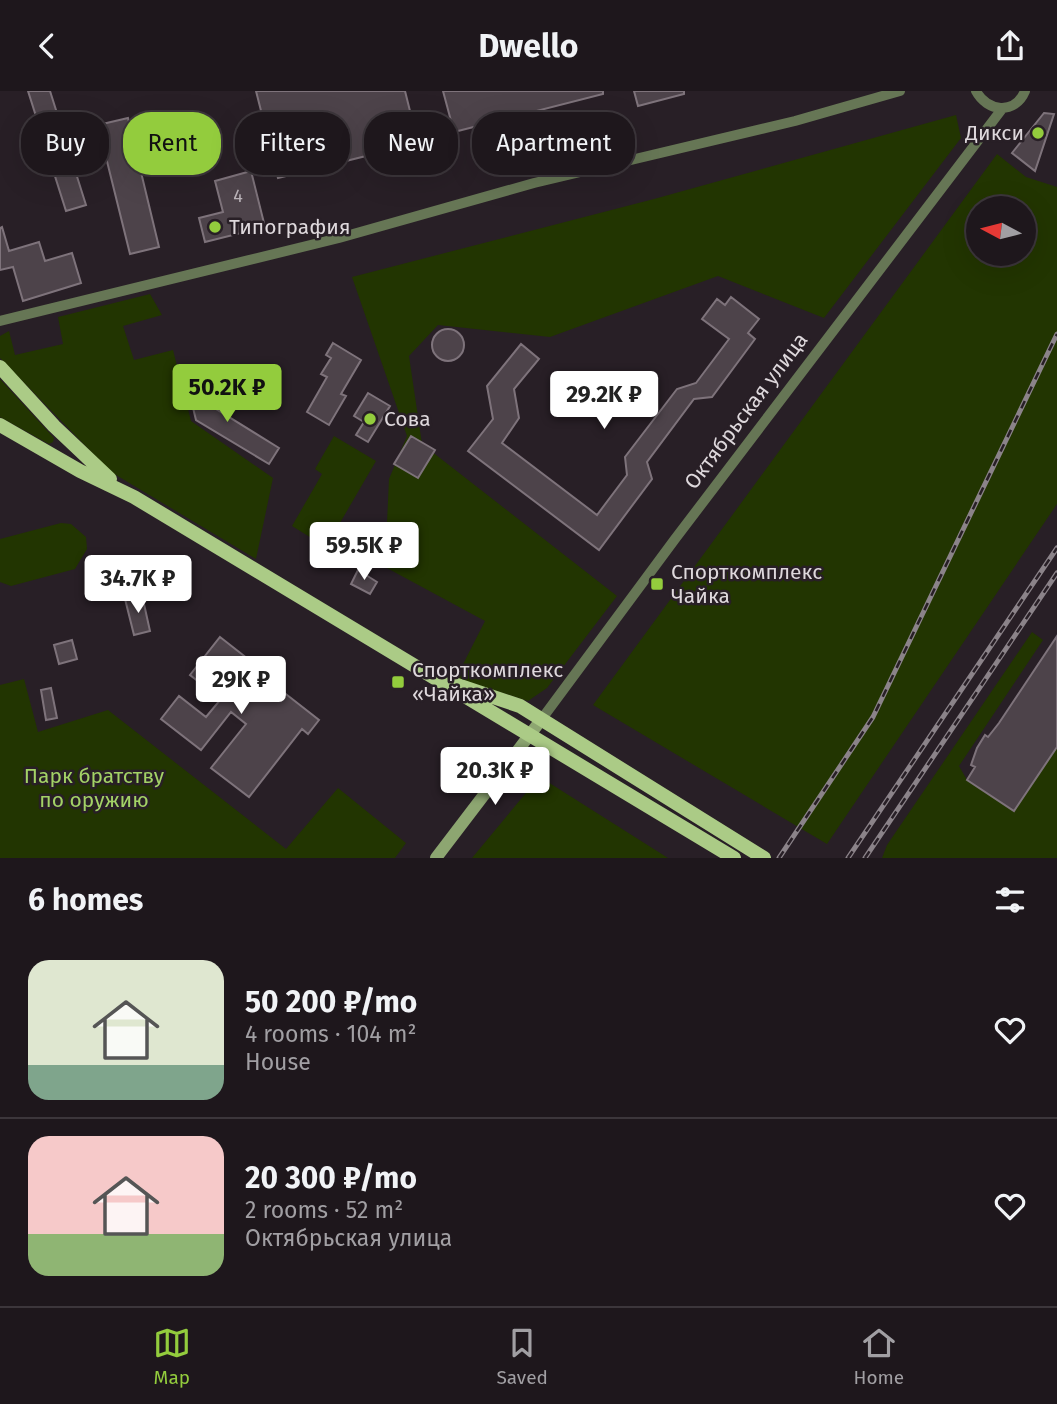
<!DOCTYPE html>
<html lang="en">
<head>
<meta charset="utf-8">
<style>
	:root { --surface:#1e171c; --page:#262025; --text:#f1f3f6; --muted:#a19fa3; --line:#3c363b; --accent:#93cc3d }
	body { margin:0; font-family:"Fira Sans",sans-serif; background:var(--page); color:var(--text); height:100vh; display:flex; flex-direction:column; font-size:26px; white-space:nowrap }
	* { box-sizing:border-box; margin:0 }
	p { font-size:23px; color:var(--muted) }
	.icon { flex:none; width:38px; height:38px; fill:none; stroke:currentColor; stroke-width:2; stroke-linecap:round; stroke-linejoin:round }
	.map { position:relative; height:767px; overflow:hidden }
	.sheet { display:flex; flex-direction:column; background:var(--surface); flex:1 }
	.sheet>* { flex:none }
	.guide { position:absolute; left:21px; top:21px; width:700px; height:63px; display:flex; gap:14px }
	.needle { width:46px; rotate:277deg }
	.tools { position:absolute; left:966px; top:105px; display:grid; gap:14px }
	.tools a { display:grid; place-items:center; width:70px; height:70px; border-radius:50%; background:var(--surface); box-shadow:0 7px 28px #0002,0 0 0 2px var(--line); font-size:35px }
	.price { position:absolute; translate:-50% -60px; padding:0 16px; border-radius:7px; background:#fff; color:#222; font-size:23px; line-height:46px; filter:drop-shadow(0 2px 4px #0008) }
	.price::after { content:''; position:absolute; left:50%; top:42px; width:21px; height:16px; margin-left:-10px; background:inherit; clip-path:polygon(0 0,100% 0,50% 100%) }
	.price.current { background:var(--accent); color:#111 }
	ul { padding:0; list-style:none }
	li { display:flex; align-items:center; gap:21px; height:175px; padding:0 28px }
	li+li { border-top:2px solid var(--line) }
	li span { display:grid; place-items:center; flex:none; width:196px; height:140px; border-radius:21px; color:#555 }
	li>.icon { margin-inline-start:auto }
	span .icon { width:84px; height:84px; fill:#fffc; stroke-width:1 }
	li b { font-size:30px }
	h2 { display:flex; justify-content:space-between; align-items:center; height:84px; padding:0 28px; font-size:30px }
	.pill { padding:0 24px; border-radius:28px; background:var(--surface); box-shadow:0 7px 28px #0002,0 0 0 2px var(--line); font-size:24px; line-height:63px }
	.pill.current { background:var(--accent); color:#111 }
	header { display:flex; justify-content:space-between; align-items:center; height:91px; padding:0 28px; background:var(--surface); font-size:32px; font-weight:700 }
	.dock { display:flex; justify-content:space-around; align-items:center; height:98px; border-top:2px solid var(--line); background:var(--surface); font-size:19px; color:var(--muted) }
	.dock a { display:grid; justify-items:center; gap:4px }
	.dock .current { color:var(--accent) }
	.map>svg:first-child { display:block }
</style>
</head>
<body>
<header><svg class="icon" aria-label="back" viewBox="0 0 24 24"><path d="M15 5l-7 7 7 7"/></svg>Dwello<svg class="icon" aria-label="share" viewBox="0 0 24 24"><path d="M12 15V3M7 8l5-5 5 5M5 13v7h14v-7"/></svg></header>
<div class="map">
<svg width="1057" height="767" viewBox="0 0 1057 767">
	<rect width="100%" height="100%" fill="#281f26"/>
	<path fill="#223501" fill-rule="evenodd" d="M956 24 961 47 824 227 718 185 550 246 438 234 409 265 422 353 617 505 547 597 528 610 456 587 485 530 385 476 389 388 407 345 352 186 654 108Z
		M997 63 1026 86 1057 96V413L827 753 593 614ZM978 117H1024V163H978Z
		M150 203 162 224 123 235 134 269 173 259 191 330 273 387 256 468 111 381 0 267V245L9 240 15 264 63 253 58 226Z
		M0 288 54 347 53 351 49 353 0 326Z
		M334 345 376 370 326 456 292 435 322 383 315 378Z
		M61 432 71 433 86 446 87 458 75 478 11 495 0 491V448Z
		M1032 541 1043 549 959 675 967 689 1014 720 1057 656V767H882L887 754Z
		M24 588 38 641 108 619 286 758 338 697 406 752 395 767H0V594Z
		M540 685V686L668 767H472Z"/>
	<path fill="#4d434a" stroke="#7e737b" stroke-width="2" d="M28 0H50L86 114 66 120Z
		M256 0H405L418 52 278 87Z
		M443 0H603V3L454 41Z
		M634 0H684V3L638 15Z
		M1044 22 1054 23 1035 80 1012 62Z
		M128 27 159 156 130 163 98 34Z
		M251 80 265 136 205 151 199 127 223 121 215 90Z
		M2 136 9 160 39 151 45 170 72 162 81 192 23 210 13 176 0 179V137Z
		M731 206 759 228 748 242 755 248 712 306 694 308 647 371 652 388 599 459 468 360 493 328 487 295 521 253 539 268 514 298 519 327 502 352 597 424 627 384 625 366 677 298 696 292 729 248 702 228 717 208 725 214Z
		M432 254a16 16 0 1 1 32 0a16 16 0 1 1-32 0Z
		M333 252 361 269 341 303 346 305 329 334 307 321 327 286 321 283 331 267 326 264Z
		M206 287 213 316 279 357 269 373 196 329 187 292Z
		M368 302 390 315 368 351 356 344 364 331 354 325Z
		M411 345 435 359 418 387 394 373Z
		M358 479 377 491 370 503 351 493Z
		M142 504 150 540 134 544 125 508Z
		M1057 545V656L1014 720 967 689 975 676 971 674 977 657 985 644 988 646 999 632Z
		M220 546 276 590 273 593 319 629 308 643 302 638 249 706 211 677 246 633 231 621 201 659 161 628 179 605 206 626 221 608 190 584Z
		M72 549 77 568 59 573 54 554Z
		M51 597 57 627 46 629 41 599Z"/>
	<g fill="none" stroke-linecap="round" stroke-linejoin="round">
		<path stroke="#667655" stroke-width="10" d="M976 0C987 21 1015 24 1025 0
			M0 230 339 147 534 92 795 30 900 0
			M541 629 675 448 1002 18"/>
		<path stroke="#8da671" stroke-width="12" d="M436 767 541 629"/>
		<path stroke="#abcb86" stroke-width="14" d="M0 276 54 335 110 388
			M0 334 80 380 134 406 734 767
			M454 593 520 615 764 767"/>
		<g stroke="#8b8389" stroke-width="5">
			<path id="rail" d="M779 767 873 626 1057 243
				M848 767 1057 457
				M865 767 1057 482"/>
		</g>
		<use href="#rail" stroke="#281f26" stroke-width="2.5" stroke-dasharray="8" stroke-linecap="butt"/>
	</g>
	<g fill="#93cc3d" stroke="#281f26" stroke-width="2.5">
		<circle cx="1038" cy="42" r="7"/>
		<circle cx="215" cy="136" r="7"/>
		<circle cx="370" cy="328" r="7"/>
		<rect x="650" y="486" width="14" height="14" rx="3.5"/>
		<rect x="391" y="584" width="14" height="14" rx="3.5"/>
	</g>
	<g text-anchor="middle" stroke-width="5" stroke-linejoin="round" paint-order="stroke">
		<g font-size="18" fill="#bab3b8">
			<text x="238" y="111">4</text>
		</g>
		<g font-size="21" fill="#ded8dc" stroke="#281f26" text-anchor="start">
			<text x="1024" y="49" text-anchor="end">Дикси</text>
			<text x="229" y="143">Типография</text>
			<text x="384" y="335">Сова</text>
			<text x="671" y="488">Спорткомплекс<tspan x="671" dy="24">Чайка</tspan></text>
			<text x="412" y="586">Спорткомплекс<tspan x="412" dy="24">«Чайка»</tspan></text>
		</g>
		<g font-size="21" fill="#ded8dc" stroke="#281f26">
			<text transform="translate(746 320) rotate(-53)" y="7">Октябрьская улица</text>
		</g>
		<g font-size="21" fill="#a3d266" stroke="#281f26">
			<text x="94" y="692">Парк братству<tspan x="94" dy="24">по оружию</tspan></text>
		</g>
	</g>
</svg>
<div class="tools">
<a><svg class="needle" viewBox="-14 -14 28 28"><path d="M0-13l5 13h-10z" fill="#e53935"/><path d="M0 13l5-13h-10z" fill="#a19fa3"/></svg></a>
</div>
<b class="price current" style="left:227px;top:333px">50.2K ₽</b>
<b class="price" style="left:604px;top:340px">29.2K ₽</b>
<b class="price" style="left:364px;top:491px">59.5K ₽</b>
<b class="price" style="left:138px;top:524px">34.7K ₽</b>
<b class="price" style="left:241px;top:625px">29K ₽</b>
<b class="price" style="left:495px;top:716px">20.3K ₽</b>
<div class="guide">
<a class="pill">Buy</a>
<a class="pill current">Rent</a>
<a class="pill">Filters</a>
<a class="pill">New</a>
<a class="pill">Apartment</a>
</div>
</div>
<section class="sheet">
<h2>6 homes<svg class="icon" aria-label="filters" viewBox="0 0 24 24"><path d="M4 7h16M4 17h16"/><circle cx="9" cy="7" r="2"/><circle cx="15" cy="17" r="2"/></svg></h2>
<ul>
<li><span style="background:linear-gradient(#dfe7d0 75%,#7fa58c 0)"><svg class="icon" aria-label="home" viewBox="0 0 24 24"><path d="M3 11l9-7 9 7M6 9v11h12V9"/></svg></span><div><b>50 200 ₽/mo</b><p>4 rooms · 104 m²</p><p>House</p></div><svg class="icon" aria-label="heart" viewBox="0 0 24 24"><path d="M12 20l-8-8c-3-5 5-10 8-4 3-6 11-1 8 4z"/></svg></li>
<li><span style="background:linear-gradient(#f6c9c9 70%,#8fb573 0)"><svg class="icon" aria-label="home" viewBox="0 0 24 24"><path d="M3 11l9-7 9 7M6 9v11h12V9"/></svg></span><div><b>20 300 ₽/mo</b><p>2 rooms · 52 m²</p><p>Октябрьская улица</p></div><svg class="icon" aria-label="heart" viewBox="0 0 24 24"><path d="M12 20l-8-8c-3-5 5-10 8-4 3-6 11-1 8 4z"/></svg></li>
</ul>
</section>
<nav class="dock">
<a class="current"><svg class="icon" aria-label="map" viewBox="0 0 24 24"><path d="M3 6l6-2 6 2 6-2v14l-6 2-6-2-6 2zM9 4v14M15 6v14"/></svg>Map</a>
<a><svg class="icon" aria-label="saved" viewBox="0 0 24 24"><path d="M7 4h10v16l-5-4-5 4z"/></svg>Saved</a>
<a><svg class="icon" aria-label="home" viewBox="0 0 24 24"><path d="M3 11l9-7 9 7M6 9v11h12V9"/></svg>Home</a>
</nav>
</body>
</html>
